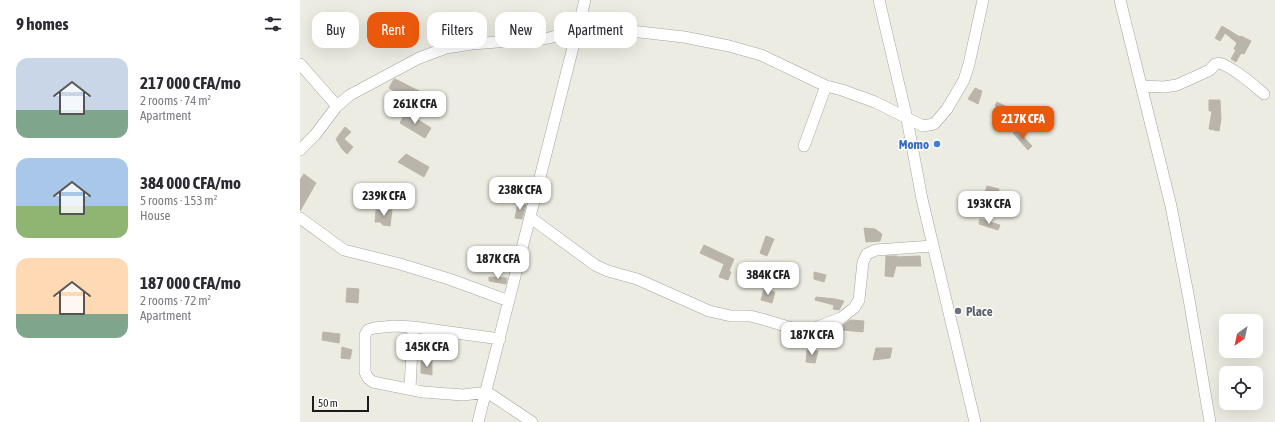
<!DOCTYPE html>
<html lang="en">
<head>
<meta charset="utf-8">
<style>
	:root { --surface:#fff; --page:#f2f2f3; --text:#2b2b33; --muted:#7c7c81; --accent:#ea580c }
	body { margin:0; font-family:"Asap Condensed",sans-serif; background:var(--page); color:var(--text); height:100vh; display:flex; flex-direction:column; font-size:15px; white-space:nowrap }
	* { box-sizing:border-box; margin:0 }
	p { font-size:13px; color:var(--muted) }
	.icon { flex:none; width:22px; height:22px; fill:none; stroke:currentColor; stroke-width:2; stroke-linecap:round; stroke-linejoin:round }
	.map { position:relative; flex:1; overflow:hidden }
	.panel { display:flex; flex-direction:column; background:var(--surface); width:300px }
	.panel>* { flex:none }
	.hud { position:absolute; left:12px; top:12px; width:380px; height:36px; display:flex; gap:8px }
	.needle { width:26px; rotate:213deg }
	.buttons { position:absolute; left:919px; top:314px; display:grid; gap:8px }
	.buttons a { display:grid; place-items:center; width:44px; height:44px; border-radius:8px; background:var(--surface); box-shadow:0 4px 16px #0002; font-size:20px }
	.scale { position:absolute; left:12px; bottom:10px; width:57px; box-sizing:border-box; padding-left:4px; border:2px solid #1c1c1c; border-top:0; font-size:11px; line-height:14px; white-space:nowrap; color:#1c1c1c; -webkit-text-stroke:3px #fff; paint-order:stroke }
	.price { position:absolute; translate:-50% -34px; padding:0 9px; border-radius:8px; background:#fff; color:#222; font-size:13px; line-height:26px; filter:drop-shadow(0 1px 2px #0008) }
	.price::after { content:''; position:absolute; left:50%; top:24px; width:12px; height:9px; margin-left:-6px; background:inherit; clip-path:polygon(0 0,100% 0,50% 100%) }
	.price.selected { background:var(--accent); color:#fff }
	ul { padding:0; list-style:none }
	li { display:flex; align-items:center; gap:12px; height:100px; padding:0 16px }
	li span { display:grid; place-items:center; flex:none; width:112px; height:80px; border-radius:12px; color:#555 }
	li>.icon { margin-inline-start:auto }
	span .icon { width:48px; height:48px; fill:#fffc; stroke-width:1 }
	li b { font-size:17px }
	h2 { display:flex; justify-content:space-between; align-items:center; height:48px; padding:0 16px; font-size:17px }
	.chip { padding:0 14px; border-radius:12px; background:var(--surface); box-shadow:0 4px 16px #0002; font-size:14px; line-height:36px }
	.chip.selected { background:var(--accent); color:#fff }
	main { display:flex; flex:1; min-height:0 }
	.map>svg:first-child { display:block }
</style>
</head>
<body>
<main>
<section class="panel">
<h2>9 homes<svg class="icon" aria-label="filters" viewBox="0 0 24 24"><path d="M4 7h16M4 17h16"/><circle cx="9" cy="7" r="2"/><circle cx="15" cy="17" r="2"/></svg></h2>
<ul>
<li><span style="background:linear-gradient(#c9d6e8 65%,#7fa58c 0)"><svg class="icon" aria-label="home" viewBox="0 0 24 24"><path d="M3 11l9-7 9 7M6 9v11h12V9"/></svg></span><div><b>217 000 CFA/mo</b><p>2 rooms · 74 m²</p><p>Apartment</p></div></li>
<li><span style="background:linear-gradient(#a9c7e8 60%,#8fb573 0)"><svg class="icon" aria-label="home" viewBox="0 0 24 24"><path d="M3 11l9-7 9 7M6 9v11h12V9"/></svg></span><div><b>384 000 CFA/mo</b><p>5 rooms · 153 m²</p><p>House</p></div></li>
<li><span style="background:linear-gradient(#ffd9b3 70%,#7fa58c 0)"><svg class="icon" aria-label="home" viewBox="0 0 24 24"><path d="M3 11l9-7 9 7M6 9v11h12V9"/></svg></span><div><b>187 000 CFA/mo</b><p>2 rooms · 72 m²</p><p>Apartment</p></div></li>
</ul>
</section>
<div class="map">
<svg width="975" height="422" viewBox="0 0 975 422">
	<rect width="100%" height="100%" fill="#edece2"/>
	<path fill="#b9b4ac" stroke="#beb5a5" d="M922 26 940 37 941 36 951 41 944 54 941 53 936 62 931 59 936 50 934 49 937 43 925 33 920 41 915 38Z
		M94 79H95L145 104 137 116 89 88Z
		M675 88 682 91 678 104 668 99Z
		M909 100H920L921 119 919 131 909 129 912 111H909Z
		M697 102 717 112 713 117 695 106Z
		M106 112 131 128 125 138 100 123Z
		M45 127 51 132 44 139 53 147 47 154 42 149 36 139Z
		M717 130 732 146 728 150 713 133Z
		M106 154 129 167 124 177 98 162Z
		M4 174 16 183 0 211V180Z
		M94 186 110 196 99 206 84 195Z
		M687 186 699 189 695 205 682 201Z
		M218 204 226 205 222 219 215 218Z
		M76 210H92L90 226 83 225 80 222H75Z
		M680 219 700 225 698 230 679 224Z
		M564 228 575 229 582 234 580 241 566 242Z
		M466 236 474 239 467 256 460 253Z
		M404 245 434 259 429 271 431 272 428 280 419 277 424 264 400 253Z
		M586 256H597L596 257 620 256 621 266H596L593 277 585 276Z
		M514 272 526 275 524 282 514 279Z
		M189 277 207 278 206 284 189 281Z
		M47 288 59 289 58 303 46 302Z
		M464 289 475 292 472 303 461 300Z
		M516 297 535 299 544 301 539 310 533 309 534 305 515 300Z
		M550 320 564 321 563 332 543 330V325Z
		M23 332 40 334 39 343 22 340Z
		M42 347 52 350 50 359 41 358Z
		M576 348H592L590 358 573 360Z
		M507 350 518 351 515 363 506 362Z
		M121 361H132V375L121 373Z"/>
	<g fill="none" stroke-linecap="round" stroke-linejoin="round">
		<g stroke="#a3a3a3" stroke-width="12">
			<path id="minor" d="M579 0 607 119 622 199 675 422
				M820 0 871 206 889 299 910 422
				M0 64 37 106
				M842 86 864 87 877 85 910 70 915 64 919 63C931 66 954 85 964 94
				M504 146 526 86 542 90 575 102 623 126 634 124 647 109 664 80 669 64 683 0
				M0 150 15 135 37 106 50 95 119 58 146 48 172 44 249 38 277 30 304 28 384 37 429 46 461 55 526 86
				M0 218 44 250 100 264 149 279 209 301
				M231 218 295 265 308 271 337 279 409 311 431 316H450L462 319 499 330 512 329 541 318 554 308 559 300 563 262 567 254 576 250 633 246
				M200 339 113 327 94 326 74 328 68 330 65 335V372L68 378 73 382 123 392 163 395 187 392 232 422
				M110 389 113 327
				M178 422 285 0"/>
		</g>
		<use href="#minor" stroke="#fff" stroke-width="11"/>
	</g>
	<circle fill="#3f7fe0" stroke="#fff" stroke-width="1.5" cx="637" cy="144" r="4"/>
	<circle fill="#6b7280" stroke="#fff" stroke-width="1.5" cx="658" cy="311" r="4"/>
	<g text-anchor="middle" stroke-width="3" stroke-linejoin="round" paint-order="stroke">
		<g font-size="13" font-weight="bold" fill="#366cbe" stroke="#fff" text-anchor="end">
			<text x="629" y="149">Momo</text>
		</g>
		<g font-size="13" font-weight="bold" fill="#5b616d" stroke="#fff" text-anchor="start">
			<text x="666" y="316">Place</text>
		</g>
	</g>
</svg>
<div class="buttons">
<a><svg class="needle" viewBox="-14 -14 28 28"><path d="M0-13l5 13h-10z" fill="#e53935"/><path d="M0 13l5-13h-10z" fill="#7c7c81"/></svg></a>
<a><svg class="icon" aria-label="locate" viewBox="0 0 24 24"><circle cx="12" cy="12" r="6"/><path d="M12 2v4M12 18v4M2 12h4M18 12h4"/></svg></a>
</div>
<div class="scale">50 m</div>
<b class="price" style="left:115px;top:125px">261K CFA</b>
<b class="price selected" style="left:723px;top:140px">217K CFA</b>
<b class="price" style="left:220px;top:211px">238K CFA</b>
<b class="price" style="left:84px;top:217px">239K CFA</b>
<b class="price" style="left:689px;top:225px">193K CFA</b>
<b class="price" style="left:198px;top:280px">187K CFA</b>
<b class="price" style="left:468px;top:296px">384K CFA</b>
<b class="price" style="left:512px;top:356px">187K CFA</b>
<b class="price" style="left:127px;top:368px">145K CFA</b>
<div class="hud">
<a class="chip">Buy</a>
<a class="chip selected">Rent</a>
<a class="chip">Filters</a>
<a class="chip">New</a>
<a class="chip">Apartment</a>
</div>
</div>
</main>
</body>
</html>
